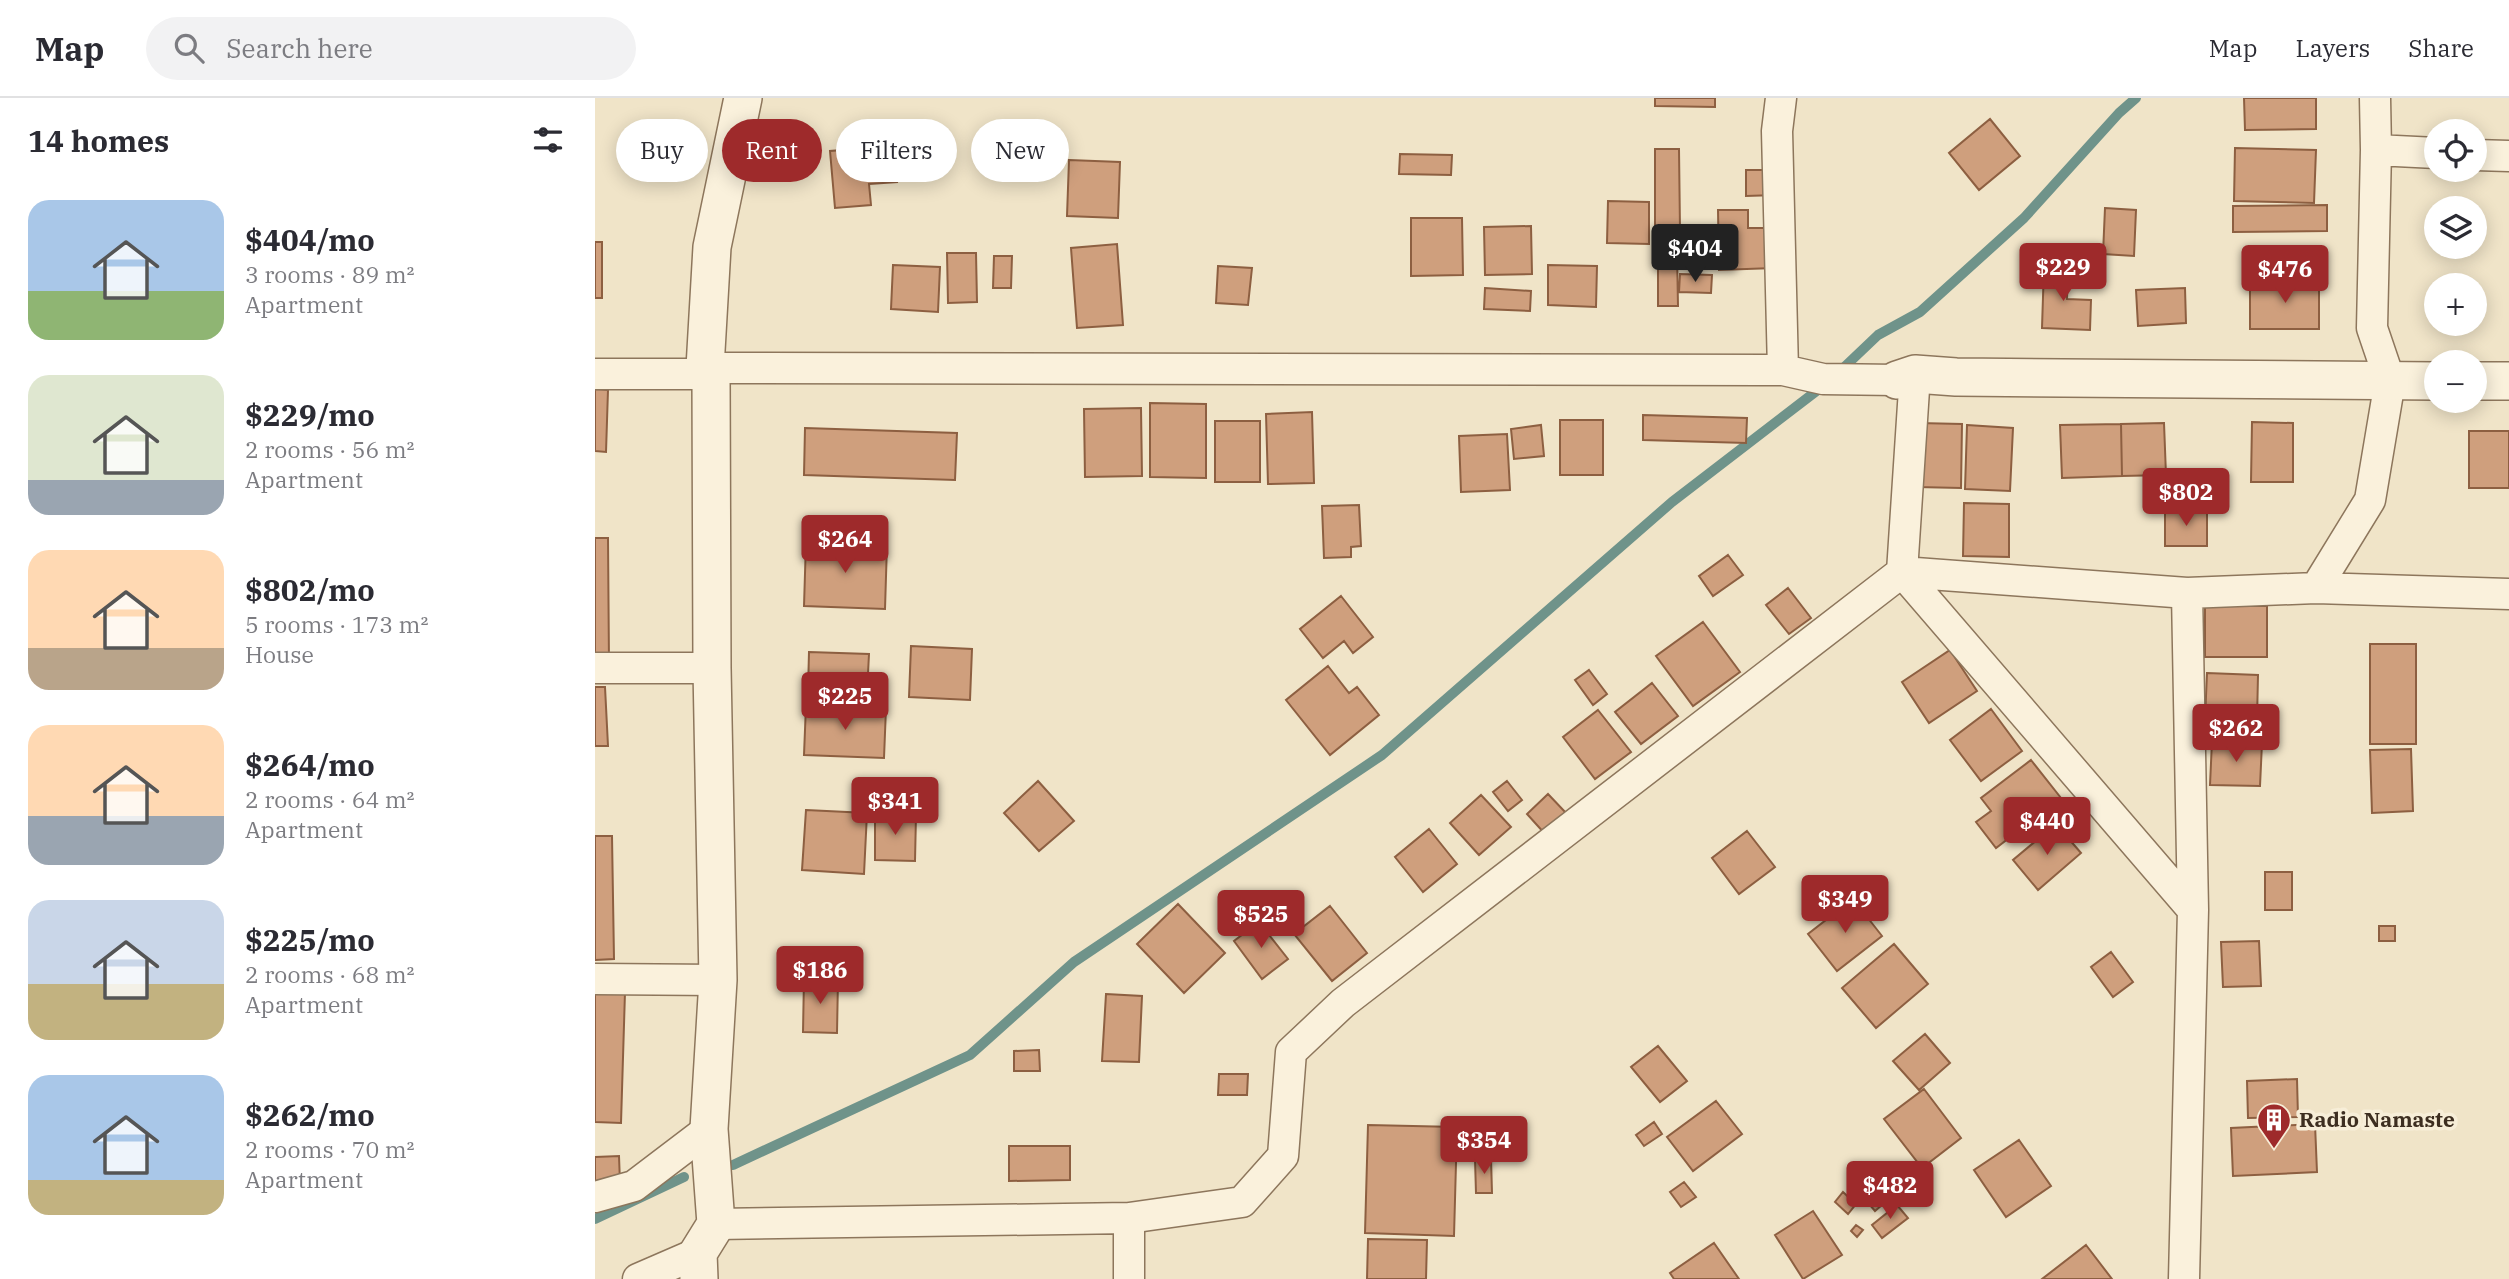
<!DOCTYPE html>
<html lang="en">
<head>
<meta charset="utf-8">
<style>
	:root { --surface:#fff; --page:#f2f2f3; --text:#2b2b33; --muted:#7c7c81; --line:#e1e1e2; --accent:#9e2a2b }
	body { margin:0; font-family:"IBM Plex Serif",serif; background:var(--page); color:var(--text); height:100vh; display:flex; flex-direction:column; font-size:26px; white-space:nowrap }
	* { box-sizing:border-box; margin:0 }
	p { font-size:23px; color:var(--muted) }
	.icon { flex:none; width:38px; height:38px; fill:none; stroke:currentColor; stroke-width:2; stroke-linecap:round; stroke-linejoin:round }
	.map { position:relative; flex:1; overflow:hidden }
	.side { display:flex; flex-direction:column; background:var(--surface); width:595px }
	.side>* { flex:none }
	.guide { position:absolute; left:21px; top:21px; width:665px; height:63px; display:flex; gap:14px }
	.buttons { position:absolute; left:1829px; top:21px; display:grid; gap:14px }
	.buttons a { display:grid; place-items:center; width:63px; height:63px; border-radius:50%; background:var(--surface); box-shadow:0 4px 18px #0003; font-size:35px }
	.price { position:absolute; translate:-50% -60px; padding:0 16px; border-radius:7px; background:var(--accent); color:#fff; font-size:23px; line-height:46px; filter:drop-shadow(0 2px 4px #0008) }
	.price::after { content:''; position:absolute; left:50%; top:42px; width:21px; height:16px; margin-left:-10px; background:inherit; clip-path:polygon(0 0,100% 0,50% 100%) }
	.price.on { background:#222; color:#fff }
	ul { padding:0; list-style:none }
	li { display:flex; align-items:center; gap:21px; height:175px; padding:0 28px }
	li span { display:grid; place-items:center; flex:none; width:196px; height:140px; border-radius:21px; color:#555 }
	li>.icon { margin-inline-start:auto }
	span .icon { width:84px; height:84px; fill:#fffc; stroke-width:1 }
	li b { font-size:30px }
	h2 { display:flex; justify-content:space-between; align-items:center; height:84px; padding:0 28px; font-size:30px }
	.pill { padding:0 24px; border-radius:32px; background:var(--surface); box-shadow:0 4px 18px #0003; font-size:24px; line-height:63px }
	.pill.on { background:var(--accent); color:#fff }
	header { display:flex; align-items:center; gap:42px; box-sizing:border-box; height:98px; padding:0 35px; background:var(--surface); border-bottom:2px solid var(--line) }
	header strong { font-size:33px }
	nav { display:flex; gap:38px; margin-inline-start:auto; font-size:24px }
	.search { width:490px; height:63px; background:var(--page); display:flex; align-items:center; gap:18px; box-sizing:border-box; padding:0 24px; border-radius:38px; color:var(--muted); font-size:26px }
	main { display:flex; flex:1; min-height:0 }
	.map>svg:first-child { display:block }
</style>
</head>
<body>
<header>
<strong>Map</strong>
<div class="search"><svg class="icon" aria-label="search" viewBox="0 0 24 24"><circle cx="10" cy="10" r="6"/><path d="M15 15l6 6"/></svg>Search here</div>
<nav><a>Map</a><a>Layers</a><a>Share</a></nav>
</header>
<main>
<section class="side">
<h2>14 homes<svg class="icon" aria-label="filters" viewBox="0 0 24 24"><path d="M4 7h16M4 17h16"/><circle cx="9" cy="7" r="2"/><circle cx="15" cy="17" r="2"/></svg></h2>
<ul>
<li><span style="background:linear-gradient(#a9c7e8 65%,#8fb573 0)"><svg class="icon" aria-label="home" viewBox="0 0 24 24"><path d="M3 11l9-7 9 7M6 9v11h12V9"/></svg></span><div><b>$404/mo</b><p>3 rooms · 89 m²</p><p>Apartment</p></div></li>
<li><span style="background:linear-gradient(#dfe7d0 75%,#9aa5b1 0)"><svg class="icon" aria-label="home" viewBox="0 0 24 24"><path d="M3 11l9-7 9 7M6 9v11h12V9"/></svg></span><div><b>$229/mo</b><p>2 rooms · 56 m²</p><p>Apartment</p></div></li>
<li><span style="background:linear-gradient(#ffd9b3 70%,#b9a48a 0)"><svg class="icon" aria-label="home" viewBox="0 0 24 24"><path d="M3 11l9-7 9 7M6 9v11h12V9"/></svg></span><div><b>$802/mo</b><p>5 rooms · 173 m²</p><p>House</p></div></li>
<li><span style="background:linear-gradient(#ffd9b3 65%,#9aa5b1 0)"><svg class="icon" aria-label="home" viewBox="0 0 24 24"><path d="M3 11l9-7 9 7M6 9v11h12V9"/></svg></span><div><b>$264/mo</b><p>2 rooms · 64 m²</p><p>Apartment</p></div></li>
<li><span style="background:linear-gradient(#c9d6e8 60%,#c2b280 0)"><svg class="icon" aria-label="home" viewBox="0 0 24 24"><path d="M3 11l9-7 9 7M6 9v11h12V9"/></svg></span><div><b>$225/mo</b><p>2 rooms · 68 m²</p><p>Apartment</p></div></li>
<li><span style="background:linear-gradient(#a9c7e8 75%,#c2b280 0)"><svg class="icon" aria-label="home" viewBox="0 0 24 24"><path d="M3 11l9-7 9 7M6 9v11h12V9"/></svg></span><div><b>$262/mo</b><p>2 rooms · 70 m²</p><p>Apartment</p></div></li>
</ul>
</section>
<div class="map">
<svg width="1914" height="1181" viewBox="0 0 1914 1181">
	<rect width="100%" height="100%" fill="#f0e4c8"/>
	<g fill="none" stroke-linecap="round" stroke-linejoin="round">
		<path stroke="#6f938a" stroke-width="10" d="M1242 276 1283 237 1325 214 1429 120 1524 15 1541 0
			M138 1067 375 957 479 864 787 657 1077 404 1228 288
			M0 1121 89 1079"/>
	</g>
	<path fill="#cf9f7d" stroke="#8d5f41" stroke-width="2" d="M1060 0H1120V9L1060 8Z
		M1649 0H1721V31L1650 32Z
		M1395 21 1425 58 1384 92 1354 55Z
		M298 48 302 84 274 86 276 107 240 110 235 53Z
		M1640 50 1721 52 1719 105 1639 103Z
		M1060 51H1084L1085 132H1060Z
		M805 56 857 57 856 77 804 76Z
		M474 62 525 64 523 120 472 118Z
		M1151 72H1180L1181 97 1151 98Z
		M1013 103 1054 104V146L1012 145Z
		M1732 107V133L1638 134V108Z
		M1510 110 1541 112 1539 158 1508 156Z
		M1123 112H1153V130H1178L1179 170 1124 172Z
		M816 120H867L868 177 816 178Z
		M936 128 937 176 890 177 889 129Z
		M0 144H7V200H0Z
		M522 146 528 227 482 230 476 150Z
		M1089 150H1117V165H1089Z
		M352 155H381L382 204 353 205Z
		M1063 155H1082L1083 208H1063Z
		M399 158H417L416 190H398Z
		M298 167 345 169 343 214 296 211Z
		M953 167 1002 168 1001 209 953 207Z
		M623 168 657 170 653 207 621 205Z
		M1449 168H1473L1472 201 1496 202 1495 232 1447 230Z
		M1085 176 1117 177 1116 195 1084 194Z
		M1655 183H1724V231H1655Z
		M890 190 936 193 935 213 889 211Z
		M1590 190 1591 225 1543 228 1541 192Z
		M0 291 13 292 11 354 0 353Z
		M555 305 611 306V380L555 379Z
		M546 310 547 378 490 379 489 311Z
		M717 314 719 385 673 386 671 316Z
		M1048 317 1152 320 1151 345 1048 342Z
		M965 322H1008V377H965Z
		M620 323H665V384H620Z
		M1657 324 1698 325V384H1656Z
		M1323 325 1367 326 1366 390 1322 389Z
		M1569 325 1571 377 1527 378 1526 326Z
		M1526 326 1527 378 1467 380 1465 327Z
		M946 327 949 358 919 361 916 331Z
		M1372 327 1418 330 1415 393 1370 391Z
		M210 330 362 335 360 382 209 377Z
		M1874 333H1914V390H1874Z
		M912 336 915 392 866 394 864 338Z
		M1369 405 1414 406V459L1368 458Z
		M764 407 766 448 756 449V459L729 460 727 408Z
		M1570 412H1612V448H1570Z
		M0 440H13L14 566H0Z
		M211 443 292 446 290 511 209 508Z
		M1133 457 1148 477 1118 498 1104 478Z
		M1193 490 1216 520 1194 536 1171 507Z
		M746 498 778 539 758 555 749 543 728 560 705 531Z
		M1610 508H1672V559H1610Z
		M1108 524 1145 574 1098 608 1061 558Z
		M1775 546H1821V646H1775Z
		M316 548 377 551 375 602 314 599Z
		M1355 552 1382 593 1334 625 1307 584Z
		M214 554 274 556 272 595 213 593Z
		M733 568 754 595 762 589 784 617 735 657 691 602Z
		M994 572 1012 596 998 607 980 582Z
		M1612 575 1663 577 1662 622 1610 621Z
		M1057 585 1083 618 1046 646 1020 614Z
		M0 589H10L13 648H0Z
		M211 607 291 610 289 660 209 657Z
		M1396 611 1427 653 1386 683 1355 642Z
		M1003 612 1036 654 1000 681 968 639Z
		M1617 643 1667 645 1665 688 1615 687Z
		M1816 651 1818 713 1777 715 1775 652Z
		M1436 662 1466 700 1401 750 1381 724 1396 713 1386 700Z
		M443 683 479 723 444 753 409 715Z
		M912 683 927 702 913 713 898 694Z
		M953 696 972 716 951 737 932 716Z
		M886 697 916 729 884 757 855 725Z
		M211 712 272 715 269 776 207 772Z
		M280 716 321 717 320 763 280 762Z
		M1461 726 1486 755 1443 792 1418 762Z
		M834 731 862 766 828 794 800 759Z
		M1152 733 1180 769 1144 796 1117 760Z
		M0 738H17L19 861 0 862Z
		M1670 774H1697V812H1670Z
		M1258 801 1287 838 1242 873 1213 836Z
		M583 806 630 855 589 895 542 846Z
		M735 808 772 855 737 883 699 836Z
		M664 824 693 861 667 881 639 843Z
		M1784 828H1800V843H1784Z
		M1664 843 1666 888 1628 889 1626 844Z
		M1299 846 1333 886 1281 930 1247 890Z
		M1516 854 1538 884 1518 899 1496 869Z
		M209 880 243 881 242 935 208 934Z
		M0 894H30L26 1025 0 1024Z
		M511 896 547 898 544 964 507 963Z
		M1330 936 1355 965 1324 992 1298 963Z
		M1063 948 1092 983 1065 1004 1036 969Z
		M444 952 445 973H419V953Z
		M624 976H653L652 997H623Z
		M1702 981 1703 1019 1653 1020 1652 983Z
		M1329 991 1366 1040 1327 1070 1289 1021Z
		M1121 1003 1147 1036 1098 1073 1072 1039Z
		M1059 1024 1067 1036 1049 1048 1041 1037Z
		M1720 1026 1722 1074 1638 1078 1636 1030Z
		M773 1027 862 1029 859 1138 770 1135Z
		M1424 1042 1456 1088 1411 1119 1379 1072Z
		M414 1048H475V1082L414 1083Z
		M24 1058 25 1085 0 1086V1059Z
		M896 1060 897 1095H881L880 1061Z
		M1268 1070 1295 1100 1280 1113 1254 1082Z
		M1089 1084 1101 1099 1086 1109 1075 1094Z
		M1248 1094 1261 1106 1253 1116 1240 1104Z
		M1302 1107 1313 1120 1287 1140 1277 1127Z
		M1218 1113 1247 1157 1208 1181 1180 1137Z
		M1261 1127 1268 1132 1262 1139 1256 1133Z
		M773 1141 832 1142 831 1181H772Z
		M1119 1145 1144 1181H1079L1075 1175Z
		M1491 1147 1517 1181H1447Z"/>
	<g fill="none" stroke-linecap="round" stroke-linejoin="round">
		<g stroke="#8d765c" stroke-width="33">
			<path id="minor" d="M1186 0 1182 33 1188 272
				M1781 52 1841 55
				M1880 57 1914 58
				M110 270 1170 272H1188L1228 281 1302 282
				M0 276H116
				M1307 474 1592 495 1721 490 1914 496
				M1307 474 1598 812
				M1721 490 1775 402 1795 283 1777 230 1781 52 1780 0
				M0 570H117
				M0 881 123 882
				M0 1099 39 1088 114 1031
				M534 1120V1181
				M121 1126 534 1120 647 1104 688 1058 696 954 748 905 1307 474 1320 276
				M43 1181 103 1155
				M1589 1181 1598 812 1592 495"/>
		</g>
		<g stroke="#8d765c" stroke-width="40">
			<path id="tertiary" d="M1302 282 1320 276 1361 279 1841 283
				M1880 283H1914
				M104 1181 103 1155 121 1126 114 1031 123 882 117 570 116 276 110 270 117 149 148 0"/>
		</g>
		<use href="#minor" stroke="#faf1dc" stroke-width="30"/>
		<use href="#tertiary" stroke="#faf1dc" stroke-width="37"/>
	</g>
	<defs>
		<g id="building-pin" transform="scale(1.75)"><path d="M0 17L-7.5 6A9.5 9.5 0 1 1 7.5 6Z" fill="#9e2a2b" stroke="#f7eed8"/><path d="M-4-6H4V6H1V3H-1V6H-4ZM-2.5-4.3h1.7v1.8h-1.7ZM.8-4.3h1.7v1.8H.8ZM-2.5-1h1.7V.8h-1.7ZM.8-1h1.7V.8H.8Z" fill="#fff"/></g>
	</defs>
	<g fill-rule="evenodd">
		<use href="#building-pin" x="1679" y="1022"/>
	</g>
	<g text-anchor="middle" stroke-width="7" stroke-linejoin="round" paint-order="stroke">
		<g font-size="21" font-weight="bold" fill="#3d2e20" stroke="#f7eed8" text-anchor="start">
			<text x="1704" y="1029">Radio Namaste</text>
		</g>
	</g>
</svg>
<div class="buttons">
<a><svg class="icon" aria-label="locate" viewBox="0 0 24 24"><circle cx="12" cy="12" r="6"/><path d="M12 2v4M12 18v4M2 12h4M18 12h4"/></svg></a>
<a><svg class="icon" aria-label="layers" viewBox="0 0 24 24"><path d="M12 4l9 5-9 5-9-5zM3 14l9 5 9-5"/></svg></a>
<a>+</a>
<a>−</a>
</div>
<b class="price on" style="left:1100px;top:186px">$404</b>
<b class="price" style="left:1468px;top:205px">$229</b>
<b class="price" style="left:1690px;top:207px">$476</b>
<b class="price" style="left:1591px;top:430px">$802</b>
<b class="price" style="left:250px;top:477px">$264</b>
<b class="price" style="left:250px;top:634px">$225</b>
<b class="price" style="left:1641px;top:666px">$262</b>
<b class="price" style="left:300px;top:739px">$341</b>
<b class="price" style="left:1452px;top:759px">$440</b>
<b class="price" style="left:1250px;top:837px">$349</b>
<b class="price" style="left:666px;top:852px">$525</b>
<b class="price" style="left:225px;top:908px">$186</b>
<b class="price" style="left:889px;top:1078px">$354</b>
<b class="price" style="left:1295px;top:1123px">$482</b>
<div class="guide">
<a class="pill">Buy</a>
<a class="pill on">Rent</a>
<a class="pill">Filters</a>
<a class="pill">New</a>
</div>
</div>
</main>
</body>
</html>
